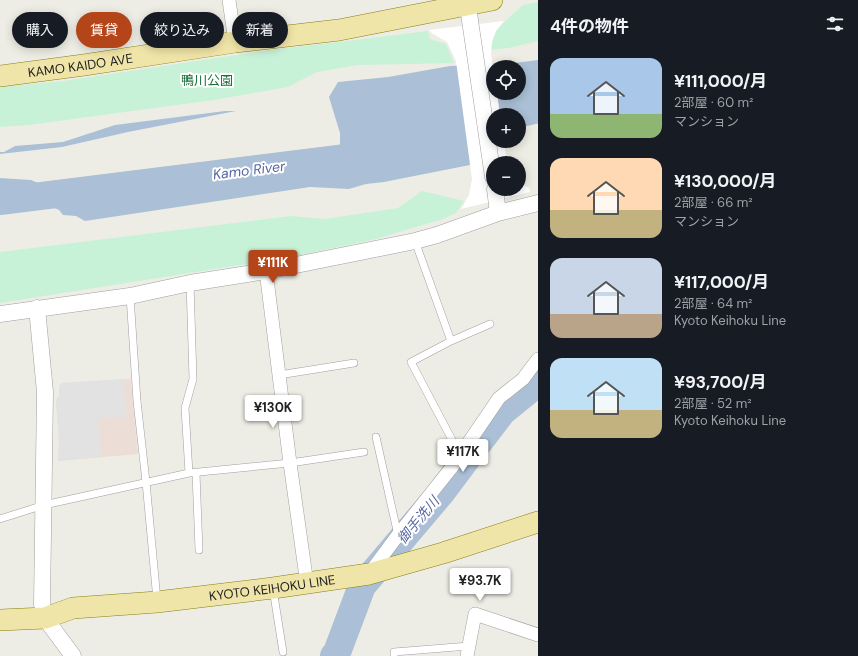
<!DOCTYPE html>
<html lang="ja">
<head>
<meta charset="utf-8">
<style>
	:root { --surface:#171b24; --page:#20242c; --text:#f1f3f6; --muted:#9ea1a6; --accent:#b34519 }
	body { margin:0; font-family:"DM Sans","Noto Sans JP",sans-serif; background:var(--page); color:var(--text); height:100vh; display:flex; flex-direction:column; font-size:15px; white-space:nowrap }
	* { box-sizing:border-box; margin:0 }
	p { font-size:13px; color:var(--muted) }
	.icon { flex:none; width:22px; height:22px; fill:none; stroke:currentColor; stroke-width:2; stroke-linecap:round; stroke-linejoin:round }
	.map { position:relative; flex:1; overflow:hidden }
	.drawer { display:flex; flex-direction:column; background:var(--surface); width:320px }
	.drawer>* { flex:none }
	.top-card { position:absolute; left:12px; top:12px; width:380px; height:36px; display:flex; gap:8px }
	.buttons { position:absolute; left:486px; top:60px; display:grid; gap:8px }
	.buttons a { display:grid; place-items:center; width:40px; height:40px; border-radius:50%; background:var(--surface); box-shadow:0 2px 10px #0003; font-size:20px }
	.price { position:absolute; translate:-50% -34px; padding:0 9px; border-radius:4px; background:#fff; color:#222; font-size:13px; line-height:26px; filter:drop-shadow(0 1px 2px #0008) }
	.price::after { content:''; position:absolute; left:50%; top:24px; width:12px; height:9px; margin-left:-6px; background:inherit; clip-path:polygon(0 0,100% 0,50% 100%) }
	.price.selected { background:var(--accent); color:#fff }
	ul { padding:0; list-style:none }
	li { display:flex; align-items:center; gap:12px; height:100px; padding:0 12px }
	li span { display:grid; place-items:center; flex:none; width:112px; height:80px; border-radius:12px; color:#555 }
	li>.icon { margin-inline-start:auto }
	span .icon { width:48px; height:48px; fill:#fffc; stroke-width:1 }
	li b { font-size:17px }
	h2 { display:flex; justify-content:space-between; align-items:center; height:48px; padding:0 12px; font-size:17px }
	.pill { padding:0 14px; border-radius:18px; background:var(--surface); box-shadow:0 2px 10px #0003; font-size:14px; line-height:36px }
	.pill.selected { background:var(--accent); color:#fff }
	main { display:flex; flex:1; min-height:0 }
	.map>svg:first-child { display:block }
</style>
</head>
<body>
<main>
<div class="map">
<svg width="538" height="656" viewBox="0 0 538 656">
	<rect width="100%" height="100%" fill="#eeede5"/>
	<path fill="#ecded7" d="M129 379 131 380 138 454 58 461 59 441 56 401 59 396V386L62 383Z"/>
	<path fill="#c8f2d7" d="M538 2V41L509 48 489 50 495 32 503 23 523 5Z
		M428 31 430 39 446 44 454 63 413 64 358 65 317 72 288 87 214 100 29 125 0 127V87L63 81 263 51Z
		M422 191 464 201 456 213 443 219 376 239 291 257 0 303V252L291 216 324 219 398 208Z"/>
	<path fill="#e2e2e2" d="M123 379 127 416 98 419 101 457 58 461 59 441 56 401 59 396V386L62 383Z"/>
	<path fill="#abc0d6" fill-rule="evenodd" d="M538 60V104L514 115H493L475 164 384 182 366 184 349 189 310 187 85 221 76 216 63 215 59 210 39 201 19 203 0 200V178L31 180 66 195 91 199 164 192 264 180 296 173 329 163 340 147V133L329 97 338 82 388 77 450 66 505 64ZM493 67H519V93H493Z
		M225 111H236L128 132 62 147 0 154V152H4L15 146 63 142 115 125Z"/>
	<path fill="#fff" d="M504 21 496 31 492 42 491 54 493 69V93H497L500 115H493V141H504L507 163H493V189H519V183L529 188 530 192 461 209 469 195 472 179 456 61 447 42 433 34 429 30Z"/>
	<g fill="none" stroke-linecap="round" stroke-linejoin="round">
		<path stroke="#abc0d6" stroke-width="28" d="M513 115 538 109
			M0 201 370 155
			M334 656 336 655 362 586 440 494 476 446 502 412 529 390 538 378"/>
		<g stroke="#9f9f9f" stroke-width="8">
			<path id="service" d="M415 241 451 341
				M130 296 137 401 146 482 157 600
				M279 375 354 363
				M376 437 398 535
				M460 455 411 362 451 341 490 324
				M189 473 185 408 193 379 190 283
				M196 473 199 550
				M0 519 44 505 189 473 290 463 364 452
				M273 589 283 652
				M394 656V652L469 646"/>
		</g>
		<g stroke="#9f9f9f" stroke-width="14">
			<path id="minor" d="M229 0 235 42
				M266 271 290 463 307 584
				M369 574 398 535 452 467 499 398 523 379 538 359
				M467 656 475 614 538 635"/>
		</g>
		<g stroke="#9f9f9f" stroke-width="17">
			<path id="tertiary" d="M467 0 493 177
				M495 189 498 213
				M37 308 45 392 42 604 45 618 73 656
				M0 314 130 296 190 283 266 271 415 241 437 235 498 213 538 203"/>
		</g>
		<g stroke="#858013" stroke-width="22">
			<g id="primary">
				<path id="s1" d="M0 76 84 65 235 42 339 30 492 0"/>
				<path id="s2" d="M0 620 45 618 73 608 157 602 273 588 369 574 443 553 538 522"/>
			</g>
		</g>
		<use href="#service" stroke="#fff" stroke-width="7"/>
		<use href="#minor" stroke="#fff" stroke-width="13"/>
		<use href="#tertiary" stroke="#fff" stroke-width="16"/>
		<use href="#primary" stroke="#f0e5a8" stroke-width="21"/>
	</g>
	<g text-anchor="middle" stroke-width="4" stroke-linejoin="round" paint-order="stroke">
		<g font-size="13" fill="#1e1e1e" stroke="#fff">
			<text dy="5" stroke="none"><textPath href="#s1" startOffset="81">KAMO KAIDO AVE</textPath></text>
			<text dy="5" stroke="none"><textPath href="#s2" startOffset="275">KYOTO KEIHOKU LINE</textPath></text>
		</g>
		<g font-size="13" fill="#196e39" stroke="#fff">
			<text x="207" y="85">鴨川公園</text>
		</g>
		<g font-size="14" font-style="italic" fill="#5766a1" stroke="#fff">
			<text transform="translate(249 170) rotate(-7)" y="5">Kamo River</text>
			<text transform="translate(418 520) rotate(-50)" y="5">御手洗川</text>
		</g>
	</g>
</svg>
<div class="buttons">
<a><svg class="icon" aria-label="locate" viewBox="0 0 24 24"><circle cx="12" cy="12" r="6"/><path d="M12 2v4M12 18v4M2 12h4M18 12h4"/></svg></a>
<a>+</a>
<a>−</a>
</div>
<b class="price selected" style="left:273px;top:284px">¥111K</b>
<b class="price" style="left:273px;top:429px">¥130K</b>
<b class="price" style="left:463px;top:473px">¥117K</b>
<b class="price" style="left:480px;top:602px">¥93.7K</b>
<div class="top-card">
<a class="pill">購入</a>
<a class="pill selected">賃貸</a>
<a class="pill">絞り込み</a>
<a class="pill">新着</a>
</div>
</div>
<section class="drawer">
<h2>4件の物件<svg class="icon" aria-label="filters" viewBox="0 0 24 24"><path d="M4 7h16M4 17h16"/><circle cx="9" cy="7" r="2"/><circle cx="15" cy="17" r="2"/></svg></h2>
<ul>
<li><span style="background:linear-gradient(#a9c7e8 70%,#8fb573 0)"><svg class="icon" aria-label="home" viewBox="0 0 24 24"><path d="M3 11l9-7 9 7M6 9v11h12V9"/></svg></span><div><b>¥111,000/月</b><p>2部屋 · 60 m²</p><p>マンション</p></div></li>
<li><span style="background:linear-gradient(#ffd9b3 65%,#c2b280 0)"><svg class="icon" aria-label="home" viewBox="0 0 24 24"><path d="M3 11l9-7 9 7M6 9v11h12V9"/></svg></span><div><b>¥130,000/月</b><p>2部屋 · 66 m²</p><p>マンション</p></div></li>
<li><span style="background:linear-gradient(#c9d6e8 70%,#b9a48a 0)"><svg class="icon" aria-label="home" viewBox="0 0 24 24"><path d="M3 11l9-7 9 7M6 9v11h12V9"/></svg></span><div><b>¥117,000/月</b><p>2部屋 · 64 m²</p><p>Kyoto Keihoku Line</p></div></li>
<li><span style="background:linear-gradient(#bfe0f5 65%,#c2b280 0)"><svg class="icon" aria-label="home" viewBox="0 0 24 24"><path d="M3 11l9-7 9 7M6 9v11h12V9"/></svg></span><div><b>¥93,700/月</b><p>2部屋 · 52 m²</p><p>Kyoto Keihoku Line</p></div></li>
</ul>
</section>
</main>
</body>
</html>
